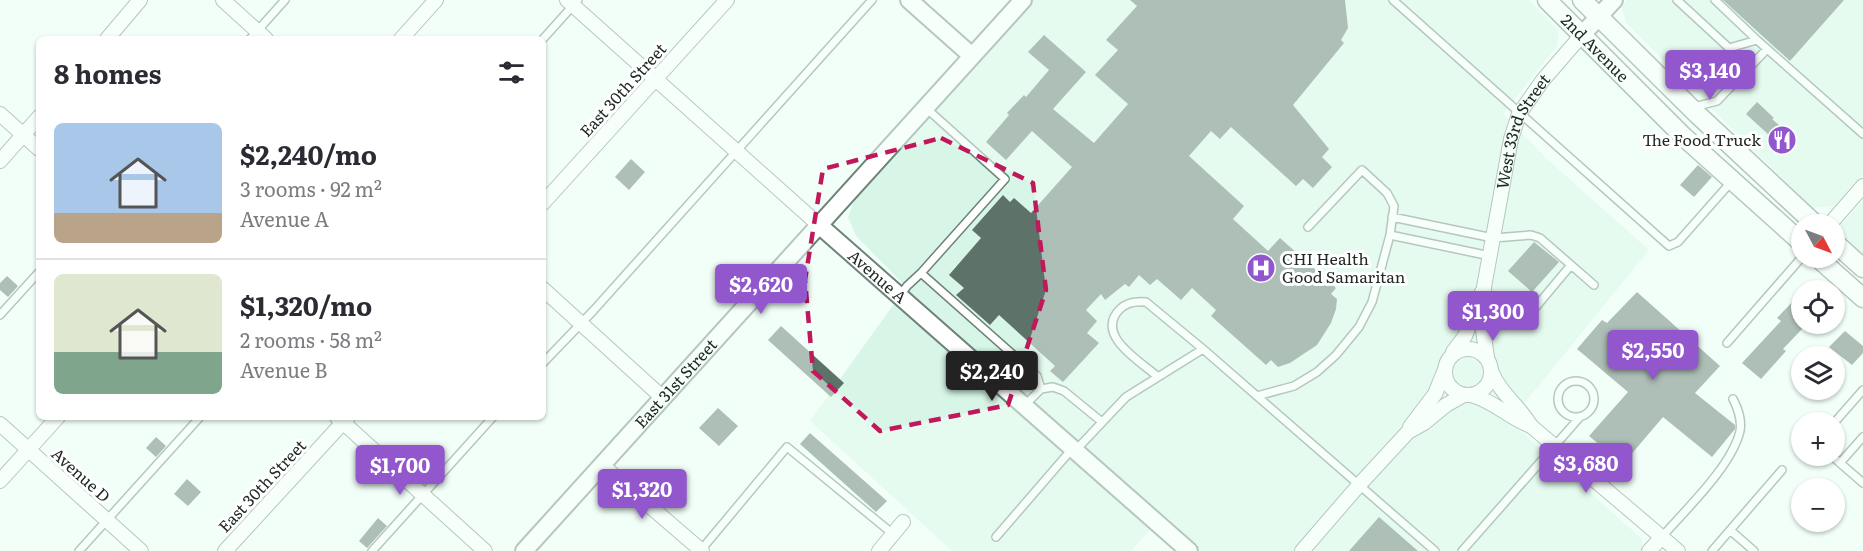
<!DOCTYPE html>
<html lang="en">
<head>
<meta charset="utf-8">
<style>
	:root { --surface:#fff; --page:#f2f2f3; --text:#2b2b33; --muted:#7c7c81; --line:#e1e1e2; --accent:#9256cd }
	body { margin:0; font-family:Literata,serif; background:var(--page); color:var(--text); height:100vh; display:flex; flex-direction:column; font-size:22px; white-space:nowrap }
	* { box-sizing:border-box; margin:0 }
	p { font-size:20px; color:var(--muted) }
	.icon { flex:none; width:33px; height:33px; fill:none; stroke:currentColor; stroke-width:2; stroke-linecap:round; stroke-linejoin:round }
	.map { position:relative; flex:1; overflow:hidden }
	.drawer { position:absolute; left:36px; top:36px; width:510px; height:384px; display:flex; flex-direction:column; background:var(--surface); border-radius:9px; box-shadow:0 2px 4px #0004 }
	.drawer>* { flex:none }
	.needle { width:39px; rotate:131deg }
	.fabs { position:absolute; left:1791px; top:214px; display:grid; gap:12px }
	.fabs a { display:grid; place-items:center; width:54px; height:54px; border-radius:50%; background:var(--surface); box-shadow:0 2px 4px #0004; font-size:30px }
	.price { position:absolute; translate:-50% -51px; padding:0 14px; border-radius:6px; background:var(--accent); color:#fff; font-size:20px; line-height:39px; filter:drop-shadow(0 2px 3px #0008) }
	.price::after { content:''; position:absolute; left:50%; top:36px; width:18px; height:14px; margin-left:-9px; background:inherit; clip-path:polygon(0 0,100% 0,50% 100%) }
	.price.active { background:#222; color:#fff }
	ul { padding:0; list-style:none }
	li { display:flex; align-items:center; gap:18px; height:150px; padding:0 18px }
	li+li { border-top:2px solid var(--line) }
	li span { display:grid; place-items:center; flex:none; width:168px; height:120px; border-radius:9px; color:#555 }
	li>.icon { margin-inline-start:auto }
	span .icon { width:72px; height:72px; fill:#fffc; stroke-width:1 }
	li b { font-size:26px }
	h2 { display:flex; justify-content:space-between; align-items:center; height:72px; padding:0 18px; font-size:26px }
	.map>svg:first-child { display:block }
</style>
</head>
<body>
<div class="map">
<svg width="1863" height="551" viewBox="0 0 1863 551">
	<rect width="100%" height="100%" fill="#f1fff8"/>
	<path fill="#d7f6e7" d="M1030 0H1529L1559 31 1557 46 1503 114 1548 160 1649 250 1510 421 1642 539 1643 551H1202L1164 515 1131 551H952L810 421 906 287 856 236 848 217 854 202Z
		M1627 0H1863V174L1834 206 1812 208 1627 24 1621 7Z
		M1863 201V254L1836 230Z"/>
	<path fill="#5d7268" d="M1130 0H1345L1348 28 1341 40 1344 43 1293 105 1329 149 1322 157 1332 167 1313 188 1303 179 1296 186 1231 127 1220 139 1211 131 1189 156 1244 206 1233 219 1268 251 1280 238 1336 288 1331 294 1337 299 1336 309 1331 323 1317 345 1290 363 1278 367 1271 360 1266 365 1211 316 1216 310 1192 288 1181 300 1157 279 1150 285 1139 275 1129 287 1125 284 1105 300 1101 294 1086 310 1097 321 1087 333 1099 343 1063 382 1050 371 1055 366 999 315 990 325 956 295 964 288 949 275 981 238 972 230 1003 195 1010 202 1014 198 1031 213 1072 167 1032 131 1006 160 986 142 1009 115 1007 113 1024 95 1026 97 1049 70 1028 52 1044 35 1086 72 1053 109 1094 143 1128 104 1095 75 1118 50 1106 40 1137 6Z
		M1723 0H1844L1790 61Z
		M1757 102 1774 118 1772 119 1797 141 1785 154 1768 139 1770 136 1746 114Z
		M631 159 645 172 629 190 615 177Z
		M1698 165 1712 177 1694 197 1680 185Z
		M1534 242 1559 262 1532 292 1508 271Z
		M7 276 18 286 8 297 0 290V283Z
		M1637 292 1720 366 1695 393 1735 425V429L1712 457 1663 417 1623 464 1589 436 1628 392 1577 349 1602 320 1607 323Z
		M1795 299 1802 305V329L1783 349 1786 351 1761 379 1742 363 1781 321 1777 318Z
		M781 326 844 383 831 397 768 340Z
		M1845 331 1863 346V353L1852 365 1829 347Z
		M718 408 738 426 719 446 699 428Z
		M810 433 887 501 876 512 800 444Z
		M156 437 166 446 156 457 146 448Z
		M187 479 201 492 188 506 174 494Z
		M1379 517 1418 551H1349Z
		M378 518 387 526 367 548 359 541Z"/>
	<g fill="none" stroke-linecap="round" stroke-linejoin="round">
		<g stroke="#6e8379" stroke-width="10">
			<path id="service" d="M1393 0 1669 246 1678 242 1732 181
				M1677 0 1729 48 1757 40 1863 134
				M1715 0 1757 40
				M250 39 285 0
				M543 39 578 0
				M1694 107 1717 101 1767 49
				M1392 217 1493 238 1531 235 1540 238 1594 285
				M1390 235 1490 256
				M921 273 1005 179 926 108
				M899 297 907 286 921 273 1037 376 1041 389 1024 406
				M1530 314 1571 265
				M0 315 39 272
				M1727 343 1802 257
				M543 363 593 311 872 0
				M1158 377C1140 361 1094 335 1120 309 1127 302 1136 301 1146 302L1203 349 1435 551
				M1558 399a18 18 0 1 1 36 0a18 18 0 1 1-36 0Z
				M1041 389 1053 387 1064 391 1102 422
				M1257 396 1294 386 1317 372 1336 355 1359 327 1372 302 1390 235 1394 206 1387 193 1362 170 1308 227
				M1834 423 1863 390
				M1075 451 1126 397 1203 349
				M1832 456 1863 483
				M1840 463 1863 437
				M1730 530 1754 551
				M996 537 1072 449
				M1662 537C1686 509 1732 466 1740 431 1742 419 1738 409 1733 399
				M701 550 787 447 893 534
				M79 551 200 417
				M372 551 493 417
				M1462 551 1580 417
				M1712 551 1782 470"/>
		</g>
		<g stroke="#6e8379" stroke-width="16">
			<g id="minor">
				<path d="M223 0 266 39"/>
				<path d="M567 0 819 225"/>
				<path d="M107 39 140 0"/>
				<path d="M401 39 436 0"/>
				<path d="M0 114 39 149"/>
				<path d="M0 161 39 117"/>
				<path d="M543 203 727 0"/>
				<path d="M1829 225 1863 186"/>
				<path d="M543 289 663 398"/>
				<circle cx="1468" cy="372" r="23"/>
				<path d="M1453 352 1465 336 1482 292"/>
				<path id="s1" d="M1487 357 1483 330 1484 287 1511 139 1519 114 1543 80 1581 36"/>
				<path d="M1491 371C1500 393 1519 406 1531 426L1678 551"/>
				<path d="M1471 395C1494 401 1509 418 1531 426"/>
				<path d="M337 417 485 551"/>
				<path d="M0 424 141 551"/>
				<path d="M1410 427 1435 394 1444 372"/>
				<path d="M602 465 702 551"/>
				<path d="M0 481 58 417"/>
				<path d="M225 551 348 417"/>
				<path d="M879 551 903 522"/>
				<path d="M1302 551 1359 485 1408 432 1424 423 1446 405 1464 395"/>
				<path d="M1649 551 1662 537"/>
			</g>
		</g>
		<g stroke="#6e8379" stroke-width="20">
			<g id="tertiary">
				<path d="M909 0 972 56"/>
				<path d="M1581 36 1614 0"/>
				<path id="s2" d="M819 225 1189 551"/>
				<path id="s3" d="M524 551 1023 0"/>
			</g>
		</g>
		<g stroke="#6e8379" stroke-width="21">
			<g id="secondary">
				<path id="s4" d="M1547 0 1684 137 1802 243"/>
				<path d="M1582 0 1697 114 1816 225"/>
				<path d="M1834 242 1863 268"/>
				<path d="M1818 258 1863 298"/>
			</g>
		</g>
		<use href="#service" stroke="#fff" stroke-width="7"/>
		<use href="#minor" stroke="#fff" stroke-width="14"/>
		<use href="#tertiary" stroke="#fff" stroke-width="16"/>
		<use href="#secondary" stroke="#fff" stroke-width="18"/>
	</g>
	<path d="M0 0H1863V551H0ZM941 138 1033 183 1046 290 1008 405 880 431 813 371 805 280 823 169Z" fill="#f1fff8" fill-opacity=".55" fill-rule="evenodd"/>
	<path fill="none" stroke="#c2185b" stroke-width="4.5" stroke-dasharray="12 8" stroke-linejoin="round" d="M941 138 1033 183 1046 290 1008 405 880 431 813 371 805 280 823 169Z"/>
	<defs>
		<g id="restaurant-disc" transform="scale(1.5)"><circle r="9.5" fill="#9256cd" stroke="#fff"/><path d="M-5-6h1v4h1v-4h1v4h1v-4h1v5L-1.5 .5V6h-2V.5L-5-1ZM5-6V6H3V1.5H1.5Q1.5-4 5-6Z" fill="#fff"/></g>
		<g id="hospital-disc" transform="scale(1.5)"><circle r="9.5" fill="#9256cd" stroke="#fff"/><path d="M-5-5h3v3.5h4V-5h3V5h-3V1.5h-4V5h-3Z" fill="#fff"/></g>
	</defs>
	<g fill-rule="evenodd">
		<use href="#restaurant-disc" x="1782" y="140"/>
		<use href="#hospital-disc" x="1261" y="268"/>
	</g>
	<g text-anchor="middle" stroke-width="6" stroke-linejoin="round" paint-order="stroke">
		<g font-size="16" fill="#212a25" stroke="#fff">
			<text dy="6" stroke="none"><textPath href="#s4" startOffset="68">2nd Avenue</textPath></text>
			<text transform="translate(623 90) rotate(-48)" y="6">East 30th Street</text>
			<text dy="6" stroke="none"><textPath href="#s1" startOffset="232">West 33rd Street</textPath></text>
			<text dy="6" stroke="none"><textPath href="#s2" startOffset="78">Avenue A</textPath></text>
			<text dy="6" stroke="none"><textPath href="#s3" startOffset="226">East 31st Street</textPath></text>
			<text transform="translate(81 475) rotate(42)" y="6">Avenue D</text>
			<text transform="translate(262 486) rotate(-47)" y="6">East 30th Street</text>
		</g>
		<g font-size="16" fill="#212a25" stroke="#fff" text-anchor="end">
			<text x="1761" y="146">The Food Truck</text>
			<text x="1282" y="265" text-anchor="start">CHI Health<tspan x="1282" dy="18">Good Samaritan</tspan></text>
		</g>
	</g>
</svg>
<div class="fabs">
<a><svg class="needle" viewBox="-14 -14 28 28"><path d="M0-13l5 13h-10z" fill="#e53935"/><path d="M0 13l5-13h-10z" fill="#7c7c81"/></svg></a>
<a><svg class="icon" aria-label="locate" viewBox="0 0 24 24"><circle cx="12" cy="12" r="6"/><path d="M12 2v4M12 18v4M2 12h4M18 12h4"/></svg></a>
<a><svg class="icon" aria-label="layers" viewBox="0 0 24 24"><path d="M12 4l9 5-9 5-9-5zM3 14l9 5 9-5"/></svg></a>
<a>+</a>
<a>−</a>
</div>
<b class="price" style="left:1710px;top:101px">$3,140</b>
<b class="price" style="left:761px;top:315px">$2,620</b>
<b class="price" style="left:1493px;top:342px">$1,300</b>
<b class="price" style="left:1653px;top:381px">$2,550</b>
<b class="price active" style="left:992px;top:402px">$2,240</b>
<b class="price" style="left:1586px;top:494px">$3,680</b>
<b class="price" style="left:400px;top:496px">$1,700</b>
<b class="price" style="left:642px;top:520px">$1,320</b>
<section class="drawer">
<h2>8 homes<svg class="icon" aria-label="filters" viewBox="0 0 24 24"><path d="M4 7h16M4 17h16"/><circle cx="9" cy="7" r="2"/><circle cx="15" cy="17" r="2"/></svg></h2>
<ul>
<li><span style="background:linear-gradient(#a9c7e8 75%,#b9a48a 0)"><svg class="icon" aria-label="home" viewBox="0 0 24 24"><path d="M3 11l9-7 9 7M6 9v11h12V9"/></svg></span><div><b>$2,240/mo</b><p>3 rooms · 92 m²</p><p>Avenue A</p></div></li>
<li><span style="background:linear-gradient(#dfe7d0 65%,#7fa58c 0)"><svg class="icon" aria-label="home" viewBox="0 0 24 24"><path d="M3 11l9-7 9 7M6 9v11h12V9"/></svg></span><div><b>$1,320/mo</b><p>2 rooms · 58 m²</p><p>Avenue B</p></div></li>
</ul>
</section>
</div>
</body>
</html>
